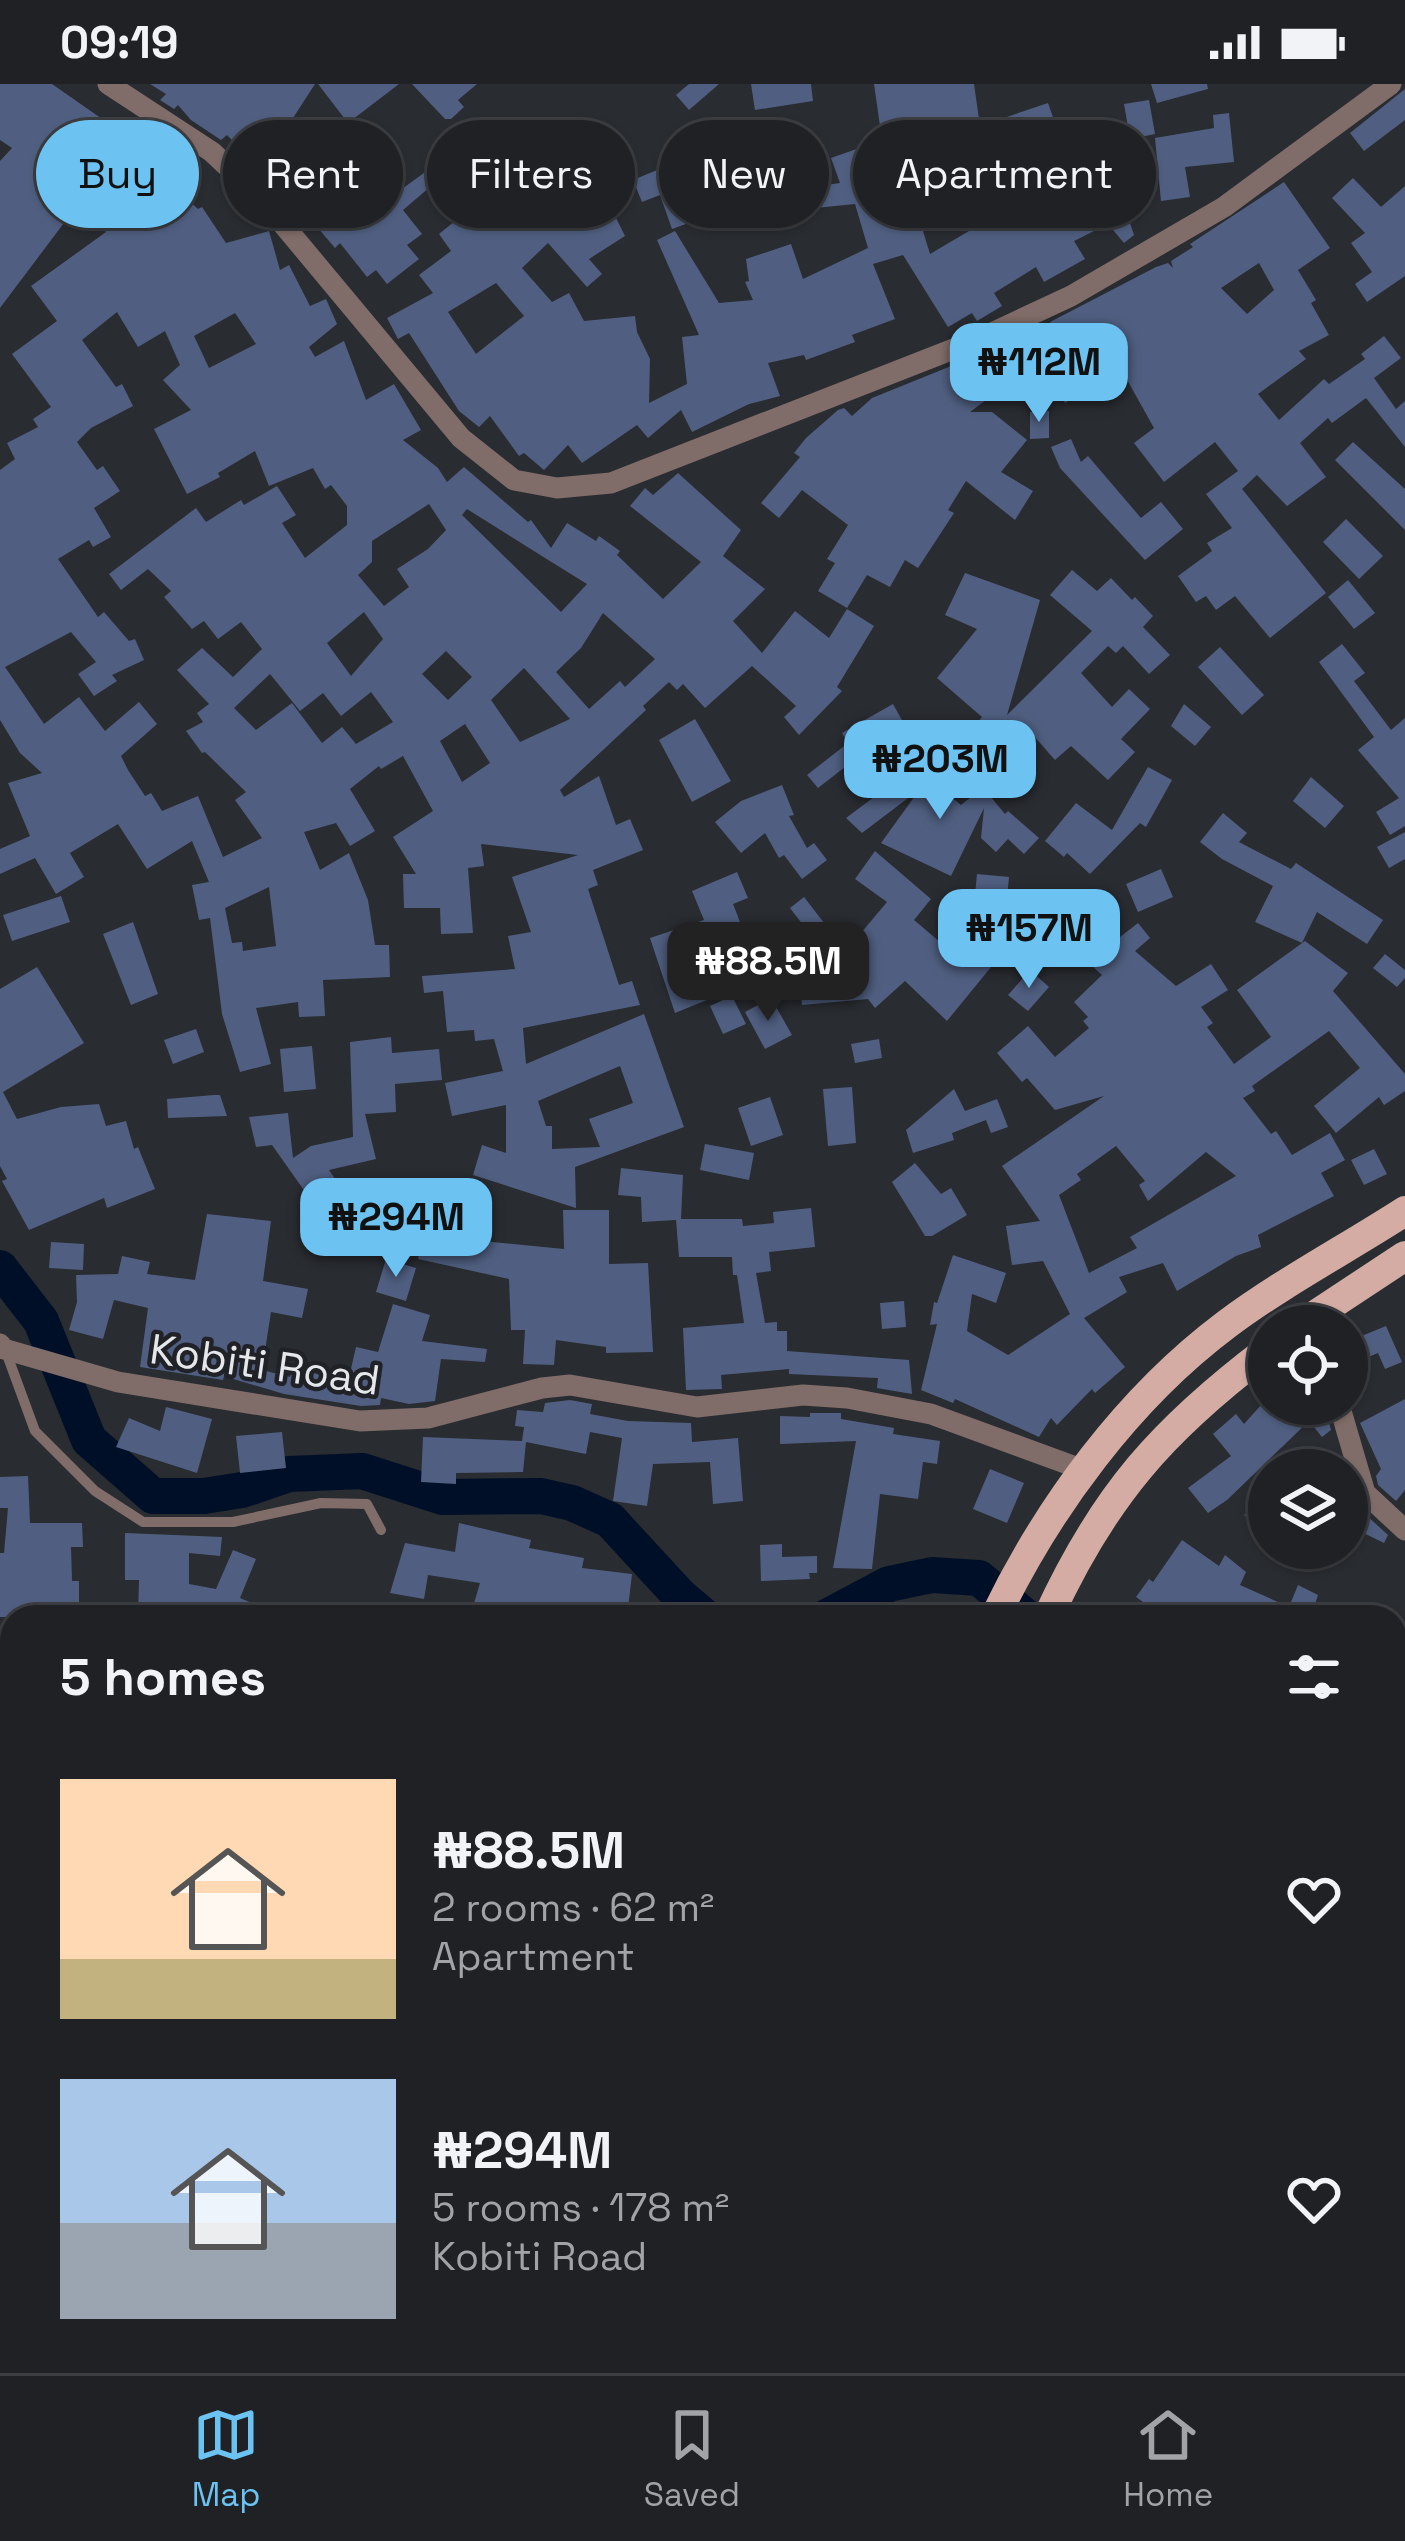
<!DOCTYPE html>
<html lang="en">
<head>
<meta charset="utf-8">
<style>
	:root { --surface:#1f2125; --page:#27292d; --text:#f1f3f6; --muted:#a1a3a7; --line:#3c3e42; --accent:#6cc3f2 }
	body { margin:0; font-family:"Space Grotesk",sans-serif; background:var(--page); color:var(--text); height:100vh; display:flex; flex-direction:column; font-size:45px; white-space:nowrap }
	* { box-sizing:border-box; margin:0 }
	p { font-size:39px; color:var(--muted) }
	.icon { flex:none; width:66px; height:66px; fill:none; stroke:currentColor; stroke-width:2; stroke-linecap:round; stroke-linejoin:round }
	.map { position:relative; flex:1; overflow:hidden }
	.side { position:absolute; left:0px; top:1521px; width:1407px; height:768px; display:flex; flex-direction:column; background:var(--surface); border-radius:36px 36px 0 0; box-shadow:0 3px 9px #0004,0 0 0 3px var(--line) }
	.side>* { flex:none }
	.hud { position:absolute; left:36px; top:36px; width:1335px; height:108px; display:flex; gap:24px }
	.controls { position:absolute; left:1248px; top:1221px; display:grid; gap:24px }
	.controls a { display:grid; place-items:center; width:120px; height:120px; border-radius:50%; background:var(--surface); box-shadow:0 3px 9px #0004,0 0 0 3px var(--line); font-size:60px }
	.price { position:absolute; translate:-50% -102px; padding:0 27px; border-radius:24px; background:var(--accent); color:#111; font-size:39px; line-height:78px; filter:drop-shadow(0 3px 6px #0008) }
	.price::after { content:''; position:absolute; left:50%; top:72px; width:36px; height:27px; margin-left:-18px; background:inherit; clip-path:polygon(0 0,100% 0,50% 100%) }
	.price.active { background:#222; color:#fff }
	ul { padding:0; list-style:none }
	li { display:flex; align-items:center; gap:36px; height:300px; padding:0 60px }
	li span { display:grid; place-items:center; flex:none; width:336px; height:240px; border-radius:0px; color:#555 }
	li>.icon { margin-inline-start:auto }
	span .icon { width:144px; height:144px; fill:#fffc; stroke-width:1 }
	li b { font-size:51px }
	h2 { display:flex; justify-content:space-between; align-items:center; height:144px; padding:0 60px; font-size:51px }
	.tag { padding:0 42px; border-radius:54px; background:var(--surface); box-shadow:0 3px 9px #0004,0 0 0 3px var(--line); font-size:42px; line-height:108px }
	.tag.active { background:var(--accent); color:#111 }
	.status { display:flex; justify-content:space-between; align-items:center; height:84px; padding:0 60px; background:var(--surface); direction:ltr }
	.status svg { height:33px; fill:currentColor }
	.tabs { display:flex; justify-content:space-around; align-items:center; height:168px; border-top:3px solid var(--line); background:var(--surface); font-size:33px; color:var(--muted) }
	.tabs a { display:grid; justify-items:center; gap:6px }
	.tabs .active { color:var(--accent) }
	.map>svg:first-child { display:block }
</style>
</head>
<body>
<div class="status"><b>09:19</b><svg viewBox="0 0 49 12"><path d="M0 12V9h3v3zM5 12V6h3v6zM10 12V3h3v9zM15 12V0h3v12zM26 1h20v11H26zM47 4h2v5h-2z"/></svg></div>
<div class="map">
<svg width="1405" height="2289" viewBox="0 0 1405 2289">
	<rect width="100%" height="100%" fill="#292c31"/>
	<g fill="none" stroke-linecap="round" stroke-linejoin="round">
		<path stroke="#000f28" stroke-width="36" d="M0 1184 41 1237 89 1356 153 1412H204L242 1406 289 1390 362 1387 443 1413 541 1412 572 1419 610 1436 680 1512 705 1533
			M827 1533 889 1500 932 1491 979 1494 1026 1533
			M1395 1705H1405"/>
	</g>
	<path fill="#505f81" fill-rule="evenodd" d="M0 0H52L138 60 141 58 154 84 198 125 202 123 226 159 269 147 280 186 289 181 310 222 326 215 337 240 309 263 315 273 344 257 366 316 394 300 421 346 403 356 438 384 447 398 464 383 528 438 531 436 551 464 567 439 596 457 599 452 620 467 617 471 663 515 701 478 630 422 645 404 653 411 678 389 741 446 723 472 765 505 733 537 762 569 795 527 829 554 847 525 874 542 837 603 842 607 799 651 784 633 796 622 752 582 705 624 683 600 677 606 669 598 643 622 646 626 560 706 564 713 599 692 616 741 630 735 643 766 593 786 598 801 588 805 619 901 632 897 640 921 523 944 526 980 644 930 684 1043 575 1083 576 1124 473 1091 482 1061 506 1069V1021L452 1032 445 999 503 987 494 955 475 957 474 946 447 948 443 907 424 909 422 892 515 885 508 852 531 848 512 793 578 771 481 760 484 782 468 784 473 849 441 850 440 824H404L403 790H416L393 753 433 727 403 672 381 685 379 682 350 705 375 747 350 762 336 739 304 748 320 786 349 769 368 816 375 861H389L390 893 323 896 325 932 299 933 298 918 256 924 271 980 240 988 222 930 210 834 199 836 192 801 209 798 192 757 147 785 118 740 70 769 84 793 56 810 35 774 0 790V765L30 752 8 699 42 689 20 669 0 636V386L15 375 7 359 38 343 33 335 51 323 12 270 57 237 31 202 106 148 100 140 125 124 122 120 139 102 114 54 74 104 85 111 0 224V77L12 64 0 56ZM117 228 138 263 165 247 180 281 163 296 191 326 154 345 187 410 220 393 218 389 255 367 269 402 313 384 325 405 331 401 347 422V441L305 474 282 439 296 431 277 402 244 421 241 416 206 438 196 424 109 490 121 506 148 485 171 507 164 513 192 545 204 537 218 555 241 538 262 565 233 593 202 564 177 586 209 620 197 629 203 638 186 647 202 669 205 668 246 708 235 716 262 754 223 773 198 712 162 727 151 709 145 712 128 686 121 672 157 640 139 618 105 647 79 613 44 640 5 583 71 548 96 578 78 590 94 612 117 597 112 591 144 576 135 555 129 557 104 528 98 533 58 475 89 456 93 463 111 453 94 424 120 407 103 382 97 386 77 358 91 344 133 322 122 300 116 303 82 256ZM235 229 256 260 209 284 194 252ZM429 420 446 446 428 465 397 485 409 503 384 522 358 491 372 478V457ZM467 425 545 474 587 500 561 528 462 431ZM364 528 383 555 351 592 327 559ZM603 529 655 575 625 603 620 597 589 625 556 588 581 564ZM446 567 472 593 448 616 422 590ZM524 584 570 635 520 658 491 616ZM270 590 300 627 323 609 341 632 371 608 393 638 356 660 342 643 322 659 292 619 256 646 234 624ZM465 640 490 679 462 698 440 657ZM269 803 276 862 243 867 242 858 232 859 225 824ZM620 982 633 1019 589 1035 600 1063 552 1065V1042H546L538 1017Z
		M150 0H315L260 85 227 51 221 56 191 36 178 21 174 25 160 16 166 10Z
		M318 0H399L348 39Z
		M412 0H477L458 16 464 23 451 35H445Z
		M689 0H719L689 26 676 11Z
		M751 0H811L813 17 755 26Z
		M874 0H974L980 42 1048 19 1056 42 1086 34 1093 57 1101 54 1116 100 1101 108 1086 81 1081 83 1073 57 922 76 927 103 910 105 930 170 974 144 966 128 1014 100 1006 81 1039 64 1065 138 1115 114 1126 127 1134 151 1124 159 1108 140 1074 157 1085 175 1044 198 1036 183 994 209 1002 222 977 237 972 229 948 243 903 171 873 180 895 235 852 251 855 258 806 276 804 271 768 279 780 312 749 320 692 348 681 326 648 354 637 341 582 379 568 361 544 386 524 369 519 372 490 332 479 343 459 327 409 249 398 255 387 234 433 209 419 191 451 167 439 150 455 137 430 103 403 126 422 150 407 161 419 175 387 200 376 186 367 193 340 159 335 164 301 124 291 126 270 99V93L318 56 323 62 349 42 399 107 446 73 455 84 491 58 483 47 503 33 541 84 577 68 597 118 606 114 625 152 589 175 602 190 587 203 548 159 522 184 552 218 569 209 584 237 635 232 637 248 650 275 649 319 687 300 682 253 699 251 657 156 675 147 719 219 753 216 745 198 749 197 746 175 791 160 803 195 868 164 855 120 795 126 789 106 840 99 831 74 882 56ZM496 199 524 232 476 270 448 228Z
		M1151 0H1207L1208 5 1157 19Z
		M1405 5V36L1364 67 1350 49Z
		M1149 16 1155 50 1130 55 1124 20Z
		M1229 29 1234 78 1185 83 1190 113 1161 117 1155 54 1214 44 1213 31Z
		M764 59 772 103 747 108 742 82 731 84 728 66Z
		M691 72 711 131 672 145 660 111 642 118 633 96Z
		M1353 94 1381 123 1405 102V192L1367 218 1355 200 1372 188 1351 159 1365 149 1332 114Z
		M1284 98 1330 164 1298 186 1316 216 1311 219 1329 251 1299 267 1306 275 1258 310 1279 336 1324 295 1329 300 1365 275 1361 270 1384 252 1401 274 1374 294 1396 325 1405 317V363L1366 314 1332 339 1328 334 1300 359 1326 393 1287 422 1257 391 1242 405 1326 509 1270 554 1235 512 1216 526 1206 512 1196 518 1178 492 1212 467 1207 459 1232 444 1206 410 1238 387 1215 358 1164 398 1134 359 1154 344 1121 285 1065 319 1048 280 1042 285 1023 259 1052 237 1156 183 1168 179 1173 184 1171 177 1193 163 1190 160ZM1259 179 1274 206 1247 230 1221 204Z
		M966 276 994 310 970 328H992L1027 356 1001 388 1033 407 1015 436 966 397 948 426 954 429 918 484 905 476 890 503 867 491 847 524 818 507 835 479 827 475 848 441 802 406 779 434 761 419 800 373 794 369 806 354 838 326 844 324 852 332 872 314Z
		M1049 327V354L1030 355V328Z
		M1071 355 1081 378 1088 372 1141 434 1161 418 1183 445 1145 476 1060 384 1051 363Z
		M1353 358 1405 405V446L1335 376Z
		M1346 435 1383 472 1359 495 1323 458Z
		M1072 486 1097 507 1111 494 1132 516 1135 513 1153 532 1143 543 1170 571 1149 590 1123 562 1116 569 1108 562 1081 589 1112 623 1129 605 1150 625 1121 655 1135 668 1108 696 1071 662 1055 676 1033 651 1022 665 1013 657 991 683 961 658 982 633 937 594 977 545 945 531 965 489 1040 516 1007 631 1092 547 1050 511Z
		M1348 496 1375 529 1354 545 1328 513Z
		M1342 560 1365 589 1354 597 1391 646 1405 634V742L1390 751 1376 728 1399 714 1358 666 1374 653 1319 578Z
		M1220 563 1264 611 1242 631 1198 583Z
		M893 620 903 638 818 704 807 691 848 659 842 649Z
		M1184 620 1211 643 1195 662 1171 642Z
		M695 635 731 697 692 718 659 656Z
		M904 661 919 670 909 687 858 706Z
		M914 683 961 721 1001 689 990 712 1005 730 1008 727 1039 754 1024 770 1008 755 996 768 981 754 984 724 951 792 881 759 920 705 862 749 846 734Z
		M1148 683 1172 696 1146 743 1140 739 1090 790 1067 769 1064 773 1045 757 1076 719 1112 746Z
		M1311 693 1344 722 1325 744 1293 717Z
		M782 701 794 731 789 732 807 764 814 759 827 776 802 795 784 771 779 774 765 749 741 769 715 738 741 717Z
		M1223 729 1247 749 1239 758 1291 785 1296 779 1383 836 1367 860 1317 828 1302 859 1255 838 1273 802 1222 775 1200 758Z
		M1405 748V775L1389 784 1377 763Z
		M875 767 931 815 914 836 940 858 958 837 1000 872 947 937 905 897 875 924 868 915 802 921 799 889 824 887 813 854 790 824 804 813 828 844 836 841 845 868 887 818 855 795Z
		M1161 785 1173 813 1138 828 1126 800Z
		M737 788 748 814 733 820 742 843 695 861 698 872 690 875 707 916 675 929 650 854 704 836 692 807Z
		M977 790 1009 793 1007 815 975 811Z
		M61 812 70 838 12 857 3 831Z
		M1019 831 1057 864 1035 889 997 857Z
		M133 838 158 910 131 921 103 850Z
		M1138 839 1150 854 1135 867 1176 902 1211 880 1228 906 1201 923 1213 939 1207 943 1234 980 1271 953 1237 906 1305 857 1348 889 1333 907 1405 990V1007L1384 1021 1379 1013 1336 1049 1314 1022 1360 984 1329 947 1252 1002 1255 1007 1243 1014 1271 1050 1276 1047 1292 1071 1330 1049 1345 1076 1321 1089 1334 1112 1258 1151 1261 1163 1236 1172 1177 1207 1163 1179 1119 1193 1127 1208 1084 1234 1125 1283 1095 1309 1092 1305 1057 1341 1051 1334 1039 1353 955 1315 953 1319 921 1306 937 1240 930 1241 934 1218 937 1219 953 1171 1006 1189 996 1219 972 1210 967 1247 1008 1271 1070 1230 1043 1177 1012 1181 1006 1142 1040 1137 1002 1082 1104 1012 1055 1026 1027 994 1022 998 997 969 1028 942 1055 973 1089 944 1083 937 1088 933 1074 918 1102 891 1092 882 1111 860ZM1116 1062 1145 1097 1139 1101 1148 1117 1206 1068 1236 1092 1130 1153 1137 1164 1089 1189 1059 1111 1081 1096 1077 1090Z
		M1385 870 1405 886V894L1397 903 1373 884Z
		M37 883 84 959 3 1008 17 1035 61 1023 99 1020 106 1042 126 1037 134 1065 138 1063 155 1105 107 1124 104 1114 29 1146 2 1097 7 1095 0 1082V905Z
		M1030 886 1049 903 1028 927 1008 911Z
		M732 912 746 940 723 950 710 922Z
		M771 914 792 951 765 965 745 928Z
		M196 945 204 968 173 980 164 956Z
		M391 953 392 969 439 965 442 996 395 1000 396 1028 365 1030 376 1075 329 1086 339 1101 313 1119 272 1061 256 1063 249 1033 288 1029 293 1074 311 1062 353 1053 350 958Z
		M879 955 882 974 855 979 851 960Z
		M312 962 316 1005 284 1008 280 965Z
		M852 1003 856 1059 828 1062 823 1005Z
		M954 1005 965 1027 997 1015 1008 1043 991 1049 986 1036 952 1049 954 1056 913 1069 906 1046Z
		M214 1011H220L227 1032 168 1034 167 1015Z
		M770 1013 783 1051 751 1062 738 1024Z
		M705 1060 754 1069 749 1096 700 1086Z
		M1374 1065 1387 1090 1364 1101 1351 1076Z
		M915 1079 941 1110 951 1104 967 1131 932 1152H925L892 1098Z
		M621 1084 683 1091 681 1135H742L743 1142 774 1139 773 1128 811 1124 815 1163 769 1168 771 1187 756 1189 765 1239 777 1238V1247H787V1267L909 1276 912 1310 877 1304 878 1294 789 1290V1285L721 1291 722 1305 686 1306 683 1244 744 1239 737 1191H733L732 1173H679L676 1136 642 1138 641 1113 618 1111Z
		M563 1126H609V1180L648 1179 653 1268 606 1269V1263L556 1256 554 1281 523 1280 525 1246H511L509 1195 418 1175 424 1136 465 1142 463 1155 564 1165Z
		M207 1130 271 1137 263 1197 308 1205 302 1234 271 1228 262 1286 290 1293 294 1281 347 1302 356 1263 378 1268 393 1220 430 1231 422 1257 487 1265 485 1278 441 1275 435 1317 409 1320 381 1314 380 1321 361 1322 284 1310 230 1294 228 1276 223 1296 140 1283 148 1224 114 1216 103 1255 69 1246 77 1218 76 1191 118 1190 122 1172 150 1178 147 1190 195 1196Z
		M51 1158 84 1160 83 1186 49 1184Z
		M386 1175 416 1184 406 1217 376 1208Z
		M904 1217 906 1243 882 1245 880 1219Z
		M1386 1242 1402 1278 1385 1285 1378 1269 1347 1282V1258Z
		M1405 1315V1406L1396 1417 1378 1401 1376 1392 1381 1385 1360 1339Z
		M570 1316 592 1320 590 1330 628 1337 691 1339 692 1358 738 1354 743 1417 713 1420 710 1378 653 1380 647 1422 613 1417 622 1354 590 1348 586 1370 526 1358 523 1388 456 1389V1400L421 1398 423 1353 522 1357 524 1343 515 1342 517 1326 543 1328 545 1319Z
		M1262 1320H1324L1331 1346 1322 1353 1309 1337 1227 1416 1208 1429 1188 1404 1231 1372 1213 1350 1236 1330 1244 1340Z
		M166 1323 212 1335 197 1389 116 1363 129 1334 160 1347Z
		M810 1329H841V1335L894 1344 893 1350 940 1357 937 1380 923 1378 918 1415 880 1410 872 1485 833 1484 856 1357 780 1360V1332L810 1333Z
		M282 1348 286 1384 240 1389 236 1352Z
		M990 1385 1024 1399 1007 1439 973 1425Z
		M28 1392 30 1439H82L83 1463H71L72 1497H79V1521H38L37 1533H0V1469H4L8 1424H0V1393Z
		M1269 1411V1454L1244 1431Z
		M1347 1418 1354 1420 1388 1451 1384 1459 1347 1441Z
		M459 1439 531 1456 529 1464 584 1474 582 1484 632 1490 627 1533H470L480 1499 428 1491 424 1515 390 1509 405 1459 455 1468Z
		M125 1449 222 1453 220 1472 189 1469V1500L216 1505 233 1466 256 1475 240 1514 285 1533H138L139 1496H125Z
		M1182 1456 1219 1482 1225 1471 1246 1488 1240 1501 1289 1523 1298 1501 1318 1511 1311 1533H1241L1219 1523 1215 1533H1164L1136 1513 1149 1495 1153 1498Z
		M782 1460V1473L817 1472V1489H809L810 1495 761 1497 760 1461Z"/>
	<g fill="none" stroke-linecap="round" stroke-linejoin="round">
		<path stroke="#806c68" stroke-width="10" d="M6 1268 35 1347 95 1407 143 1438H233L321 1419 367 1420 381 1446"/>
		<path stroke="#806c68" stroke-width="21" d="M108 0 212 68 261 114 461 354 514 396 557 404 611 399 979 255 1071 212 1224 123 1391 0
			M0 1260 4 1265 118 1298 360 1337 428 1334 542 1304 570 1301 697 1323 803 1311 847 1314 931 1330 1084 1386
			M1339 1320 1365 1409 1405 1446
			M0 1878 4 1875"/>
		<path stroke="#d4aca3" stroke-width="30" d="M1299 1242 1405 1172
			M995 1533C1048 1423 1128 1314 1227 1240 1282 1199 1346 1165 1405 1127
			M1048 1533C1104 1411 1163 1345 1269 1265
			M710 2289 715 2277
			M755 2289 759 2277"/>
	</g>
	<g text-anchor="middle" stroke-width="9" stroke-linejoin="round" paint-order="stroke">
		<g font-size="42" fill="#e5e7ea" stroke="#202227">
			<text transform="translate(265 1280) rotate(8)" y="15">Kobiti Road</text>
		</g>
	</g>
</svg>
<div class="controls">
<a><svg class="icon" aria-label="locate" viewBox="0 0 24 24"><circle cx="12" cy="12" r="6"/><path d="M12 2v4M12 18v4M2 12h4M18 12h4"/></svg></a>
<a><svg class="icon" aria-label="layers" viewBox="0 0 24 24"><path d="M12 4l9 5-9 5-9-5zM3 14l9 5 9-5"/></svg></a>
</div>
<b class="price" style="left:1039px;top:341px">₦112M</b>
<b class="price" style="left:940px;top:738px">₦203M</b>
<b class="price" style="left:1029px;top:907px">₦157M</b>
<b class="price active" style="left:768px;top:940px">₦88.5M</b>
<b class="price" style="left:396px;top:1196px">₦294M</b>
<div class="hud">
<a class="tag active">Buy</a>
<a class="tag">Rent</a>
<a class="tag">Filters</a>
<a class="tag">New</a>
<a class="tag">Apartment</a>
</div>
<section class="side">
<h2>5 homes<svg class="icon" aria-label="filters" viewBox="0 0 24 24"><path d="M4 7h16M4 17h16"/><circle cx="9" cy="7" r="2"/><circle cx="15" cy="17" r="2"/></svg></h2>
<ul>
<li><span style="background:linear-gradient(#ffd9b3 75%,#c2b280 0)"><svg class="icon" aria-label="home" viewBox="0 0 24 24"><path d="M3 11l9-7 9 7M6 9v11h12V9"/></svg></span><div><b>₦88.5M</b><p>2 rooms · 62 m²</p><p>Apartment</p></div><svg class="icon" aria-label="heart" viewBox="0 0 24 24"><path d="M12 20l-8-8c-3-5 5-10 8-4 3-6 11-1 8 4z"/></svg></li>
<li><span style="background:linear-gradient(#a9c7e8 60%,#9aa5b1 0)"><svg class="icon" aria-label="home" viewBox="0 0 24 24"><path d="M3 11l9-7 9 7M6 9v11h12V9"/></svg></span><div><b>₦294M</b><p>5 rooms · 178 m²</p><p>Kobiti Road</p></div><svg class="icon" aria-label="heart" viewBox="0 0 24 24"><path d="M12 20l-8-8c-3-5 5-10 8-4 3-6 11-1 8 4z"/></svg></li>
</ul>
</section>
</div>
<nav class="tabs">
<a class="active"><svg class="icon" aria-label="map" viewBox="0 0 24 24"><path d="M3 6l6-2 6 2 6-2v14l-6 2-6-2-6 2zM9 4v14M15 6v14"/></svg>Map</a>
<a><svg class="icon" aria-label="saved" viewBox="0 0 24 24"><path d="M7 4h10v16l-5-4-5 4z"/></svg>Saved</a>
<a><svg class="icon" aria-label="home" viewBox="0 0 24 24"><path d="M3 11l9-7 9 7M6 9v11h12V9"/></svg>Home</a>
</nav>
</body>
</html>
